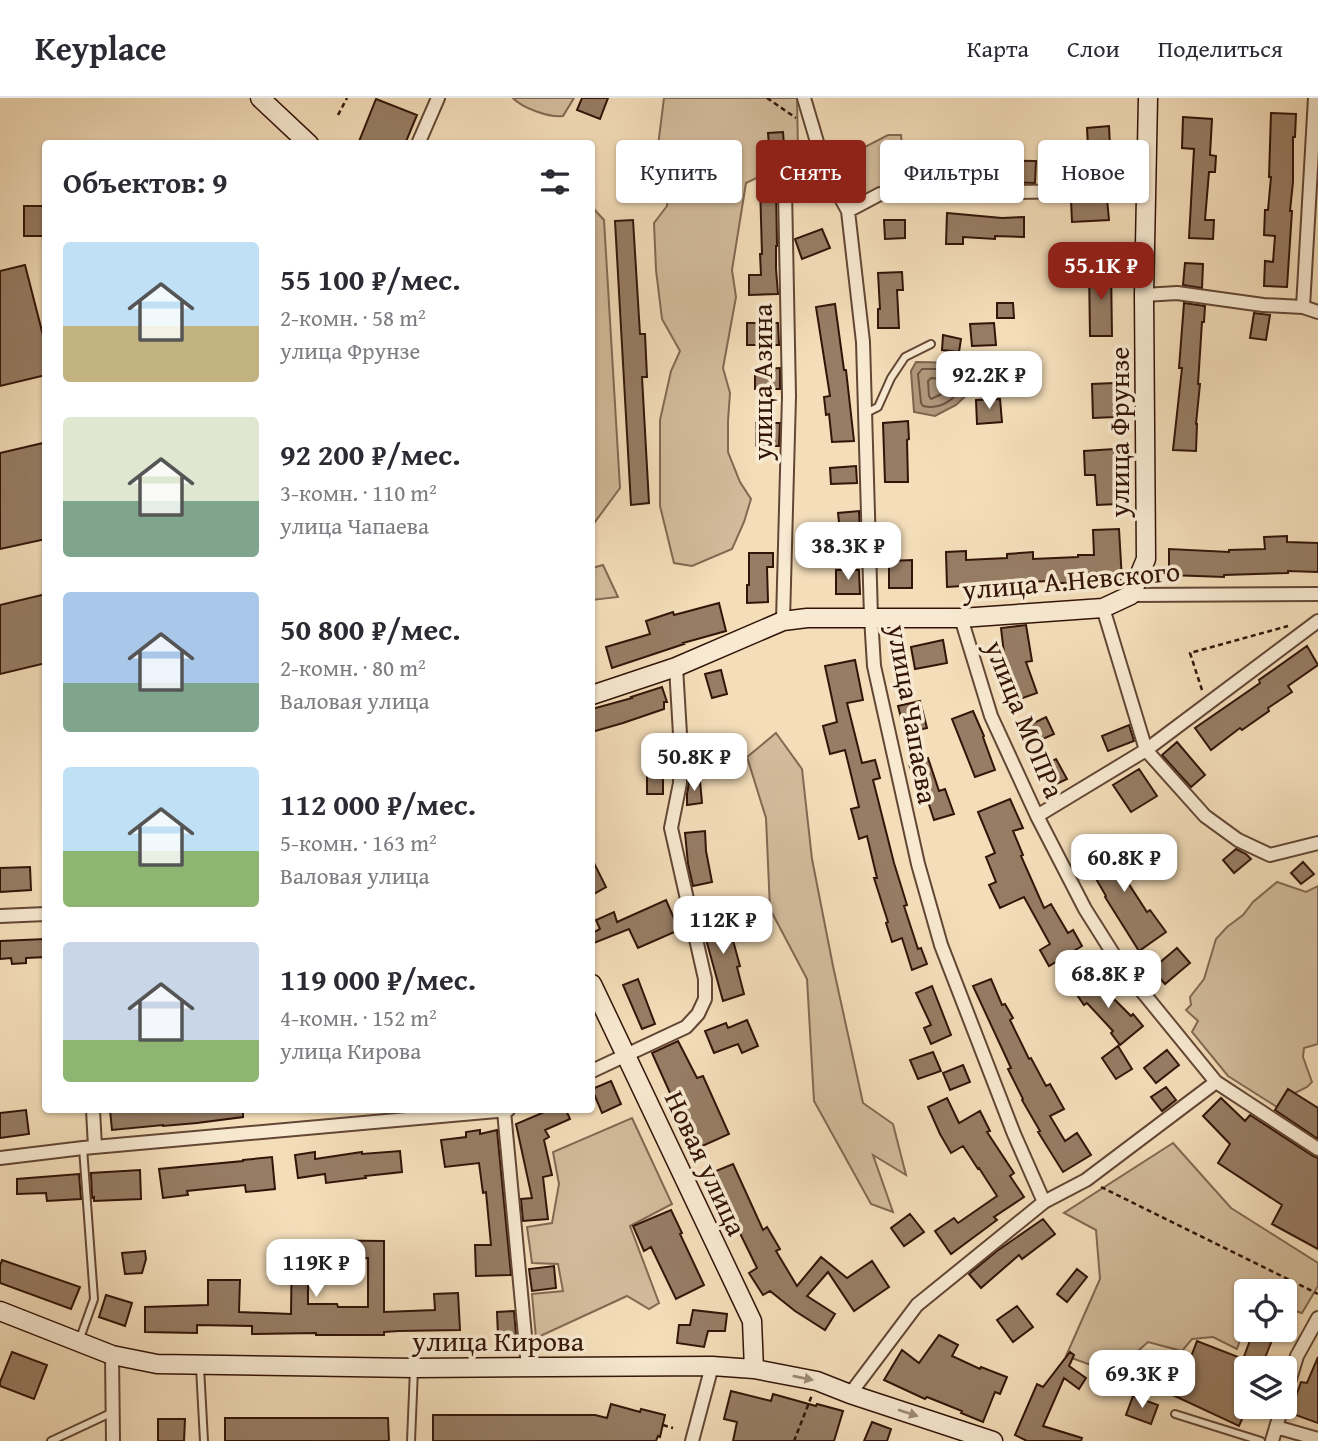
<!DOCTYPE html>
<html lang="ru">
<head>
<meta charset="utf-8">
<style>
	:root { --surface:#fff; --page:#f2f2f3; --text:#2b2b33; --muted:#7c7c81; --line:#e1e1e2; --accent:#8f2418 }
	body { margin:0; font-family:"Gentium Book Plus",serif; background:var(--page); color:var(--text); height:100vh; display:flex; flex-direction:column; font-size:26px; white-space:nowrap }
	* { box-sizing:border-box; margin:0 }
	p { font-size:23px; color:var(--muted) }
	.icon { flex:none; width:38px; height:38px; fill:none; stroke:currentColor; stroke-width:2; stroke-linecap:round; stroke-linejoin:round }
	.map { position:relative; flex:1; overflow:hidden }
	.sheet { position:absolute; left:42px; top:42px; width:553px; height:973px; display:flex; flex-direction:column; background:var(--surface); border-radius:7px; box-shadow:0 2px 5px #0004 }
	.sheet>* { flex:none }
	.hud { position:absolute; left:616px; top:42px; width:597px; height:63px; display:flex; gap:14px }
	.tools { position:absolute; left:1234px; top:1181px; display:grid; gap:14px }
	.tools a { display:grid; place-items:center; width:63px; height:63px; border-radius:7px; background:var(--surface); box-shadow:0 2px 5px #0004; font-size:35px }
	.price { position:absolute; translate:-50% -60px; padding:0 16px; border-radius:14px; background:#fff; color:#222; font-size:23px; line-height:46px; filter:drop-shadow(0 2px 4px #0008) }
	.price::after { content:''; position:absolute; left:50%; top:42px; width:21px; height:16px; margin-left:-10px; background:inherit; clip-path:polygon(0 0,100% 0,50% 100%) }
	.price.on { background:var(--accent); color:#fff }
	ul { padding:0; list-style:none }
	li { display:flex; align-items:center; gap:21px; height:175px; padding:0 21px }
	li span { display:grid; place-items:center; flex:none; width:196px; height:140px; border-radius:7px; color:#555 }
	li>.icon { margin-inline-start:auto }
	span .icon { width:84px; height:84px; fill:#fffc; stroke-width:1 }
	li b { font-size:30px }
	h2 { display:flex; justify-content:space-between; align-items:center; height:84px; padding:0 21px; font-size:30px }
	.pill { padding:0 24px; border-radius:7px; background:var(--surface); box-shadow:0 2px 5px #0004; font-size:24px; line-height:63px }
	.pill.on { background:var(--accent); color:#fff }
	header { display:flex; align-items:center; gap:42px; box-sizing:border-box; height:98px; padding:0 35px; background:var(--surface); border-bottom:2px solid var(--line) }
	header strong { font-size:33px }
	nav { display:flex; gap:38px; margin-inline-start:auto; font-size:24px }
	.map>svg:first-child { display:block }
</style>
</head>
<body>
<header>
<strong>Keyplace</strong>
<nav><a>Карта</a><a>Слои</a><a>Поделиться</a></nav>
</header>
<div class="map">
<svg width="1318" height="1343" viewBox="0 0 1318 1343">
	<rect width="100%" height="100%" fill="#f4deba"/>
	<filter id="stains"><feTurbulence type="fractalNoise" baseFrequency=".00286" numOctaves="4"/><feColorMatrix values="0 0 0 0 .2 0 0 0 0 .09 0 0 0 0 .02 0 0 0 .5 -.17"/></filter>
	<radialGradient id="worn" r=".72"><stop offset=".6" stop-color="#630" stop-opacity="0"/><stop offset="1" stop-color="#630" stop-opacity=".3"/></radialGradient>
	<path fill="#d3bc9c" stroke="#836852" stroke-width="2" d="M513 0H574L563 18C550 20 522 10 513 0Z
		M664 0H797L798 53 767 75 746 85 732 172 736 199 723 270 730 295 728 323V354L740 384 751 401 744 424 732 451 692 468 674 465 660 408V322L671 273 680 253 662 221 656 172 654 125 667 108 668 77 657 56Z
		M888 37H901L903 57 900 65V84L895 95 855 108 839 68 857 53Z
		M592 109 604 122 620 390 592 428Z
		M603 467 618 499 592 502V470Z
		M776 635 802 671 812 761 833 868 863 1005 893 1026 906 1077 873 1057 893 1114 871 1106 814 1003 807 881 770 811 766 720 747 659Z
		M1277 784 1306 794 1318 788V946L1304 950 1303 959 1312 984 1307 989 1295 995 1288 991 1277 1009 1228 978 1192 934 1198 923 1186 912 1191 907 1190 899 1204 881 1216 841 1227 829 1243 817 1253 804Z
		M632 1020 672 1106 630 1128 659 1205 649 1211 627 1198 536 1240 532 1196 563 1193 558 1166 532 1165 527 1129 552 1125 559 1086 553 1054Z
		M1173 1045 1231 1110 1318 1165V1188L1302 1215 1285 1210 1284 1194H1246V1224L1237 1251 1213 1239 1192 1241 1182 1253 1148 1244 1113 1275 1066 1258 1100 1181 1096 1132 1064 1115Z"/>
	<path fill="#b2997d" stroke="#7f644e" stroke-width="2" d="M916 264C934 264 949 264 965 272L970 294 956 307 935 318 914 314 911 273Z"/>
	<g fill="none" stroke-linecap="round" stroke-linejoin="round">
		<path stroke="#725642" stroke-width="2" d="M922 271H936L957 276 961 292C950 304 939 312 923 308L921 305 918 276Z
			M931 280 950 282 952 289 946 294 931 301 929 298 928 283Z"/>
	</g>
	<path fill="#977d65" stroke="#331408" stroke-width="2" fill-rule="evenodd" d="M582 0H608L600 21 577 12Z
		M376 1 417 17 405 46H358Z
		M1271 15 1296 16 1295 39H1293V84L1290 113H1292L1287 189 1264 188 1265 163 1273 164 1275 138 1264 137 1265 112H1268L1271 79H1269Z
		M1183 19 1212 21 1210 57 1216 58 1215 74H1209L1205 122H1214L1213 141 1189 140 1194 51 1182 50Z
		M1109 28 1110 48H1107L1108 84H1090L1089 49H1088L1087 30Z
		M783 34 784 47 769 48 768 35Z
		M938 62 1036 63 1035 85 988 84V86H938V84H900V65L938 64Z
		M623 77 660 78V101H623Z
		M778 85 776 91 777 148H776V171L778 196 749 197V177H761L760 156H762L760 87Z
		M1107 101 1109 122 1072 124 1071 102Z
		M24 108H46V138H24Z
		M947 115 1002 120 1024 119V139L995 138V141L963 139V146H946Z
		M633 122 640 236H645L647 279H642L649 405 631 407 615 123Z
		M884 122H905V140L885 141Z
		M822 131 830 150 802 161 795 141Z
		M1185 165 1203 166 1202 190 1183 187Z
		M25 167 46 249V277L0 288V173Z
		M1089 170H1111L1112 238H1090Z
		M902 174 903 192H897L899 230H878V211H880L878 175Z
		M997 205H1013L1014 220H997Z
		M1184 205 1205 208 1204 224H1202L1198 286H1200L1196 326H1197L1196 353 1173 352 1182 270H1179Z
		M835 206 844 272H846L854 343 832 344 829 316 826 317 824 299 830 298 816 209Z
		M1254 215 1270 217 1266 242 1250 240Z
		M747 225H778L779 247H747Z
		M994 225 996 247 972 248 970 226Z
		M943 237 961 241 959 254 942 252Z
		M780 270V291H755V271Z
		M1114 285 1115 319 1093 320 1092 286Z
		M1000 301 1002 324 977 326 976 302Z
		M908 323 909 341 907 342 908 384H885L883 325Z
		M756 325H780L779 348H756Z
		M43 345 46 354V441L0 451V355Z
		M1114 351 1117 406 1097 407 1095 377H1085L1084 353Z
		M856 368 857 385 831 386 830 370Z
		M859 413 860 432 840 433 838 415Z
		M1119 431 1122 482 1063 485H1047V483L947 489 946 454 966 453V462L1007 460V456L1033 454V461L1078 459V457H1094L1093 432Z
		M1287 438V444L1318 445V474L1288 473V475L1224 477V479L1169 477V451L1229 454V452L1265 451 1264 439Z
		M749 455H773V469H767L768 504 747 505V487H749Z
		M912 462V490H889V463Z
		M836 472H859L860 496H836Z
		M46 496V565L0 576V507Z
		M719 505 726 533 683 545 684 546 612 570 606 549 650 536 646 523 673 514 674 517Z
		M1026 527 1032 563 1026 564 1037 595 1017 602 1006 572 1001 530Z
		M943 542 947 565 915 571 911 549Z
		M1307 548 1318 567 1288 588 1292 594 1268 610 1269 613 1242 632 1240 630 1211 652 1195 630 1260 585 1259 582Z
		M855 562 863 602 847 605 862 665 875 662 880 680 873 682 894 765 907 807 904 808 918 851 921 850 927 866 912 872 902 840 892 844 886 825 888 824 874 780H877L867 738 859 741 851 711 859 709 845 652 830 656 823 628 837 624 825 568Z
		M721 572 727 596 712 600 705 576Z
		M662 589 667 604H664V611L623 625 592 634V611L632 600 631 599Z
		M920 603 927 630 905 635 898 608Z
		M973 613 984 638 983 639 995 672 975 679 952 621Z
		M1046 619 1054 636 1034 645 1026 629Z
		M1129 627 1134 643 1108 653 1102 638Z
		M1177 644 1205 677 1191 689 1162 657Z
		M928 660 939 693 945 691 954 716 934 722 924 691 918 693 909 666Z
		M1056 661 1067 681 1050 689 1040 669Z
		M1139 671 1157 698 1131 714 1113 687Z
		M647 674H663V696H647Z
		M700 683 702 705 687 707V696L689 684Z
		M1010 701 1023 730 1013 733 1023 757 1021 758 1044 810 1051 806 1068 835 1073 832 1082 848 1049 868 1040 852 1050 846 1024 799 1000 810 989 787 996 784 986 759 995 755 978 714Z
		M705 733 706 753 712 784 693 788 688 766 685 735Z
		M1118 740 1134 767 1121 774 1147 814 1150 812 1166 834 1139 853 1105 799 1106 798 1084 760Z
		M1236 751 1246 756 1251 761 1234 775 1223 762Z
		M592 761 606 789 592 797Z
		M1303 764 1314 776 1301 786 1291 775Z
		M30 769 31 792 0 794V770Z
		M666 802 679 832 638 850 629 831 594 845 592 835 600 831 596 822 614 814 617 824Z
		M726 817 740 868 737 869 744 896 723 903 701 823Z
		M45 841 46 859 26 860V865L12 866 11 860 0 861V843Z
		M1177 850 1190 865 1165 886 1152 871Z
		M1093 877 1111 904 1114 901 1131 918 1133 916 1143 928 1120 947 1111 935 1113 933 1087 905 1084 907 1073 891Z
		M638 881 655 926 642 931 623 887Z
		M991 881 1002 907 1005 906 1013 920 1010 922 1029 961 1031 960 1046 988 1050 986 1064 1011 1050 1018 1065 1043 1077 1035 1091 1057 1063 1074 1038 1034 1040 1033 1022 1002 1023 1001 1008 971 1011 970 973 888Z
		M932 888 951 937 931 946 924 930 931 927 916 895Z
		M747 922 758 948 742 955 738 946 714 955 705 933 726 925 728 930Z
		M678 943 697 980 703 978 729 1036 698 1050 682 1013 679 1015 652 955Z
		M1118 948 1132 971 1116 981 1102 960Z
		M1167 952 1179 967 1156 985 1144 970Z
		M933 954 941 973 918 981 910 962Z
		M963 967 970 984 950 992 943 975Z
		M611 983 621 1006 602 1015 592 991Z
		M1166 989 1176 1002 1162 1013 1151 999Z
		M1288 991 1318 1010V1041L1275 1012Z
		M947 1000 959 1025 980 1013 990 1033 987 1034 1014 1075 1010 1078 1024 1099 994 1119 997 1122 951 1156 935 1133 954 1120 958 1125 997 1098 979 1070 978 1071 963 1048 951 1055 940 1036 928 1009Z
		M1221 1000 1245 1023 1250 1017 1313 1058 1318 1060V1151L1272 1126 1282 1107 1218 1065 1230 1046 1203 1018Z
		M26 1012 29 1036 0 1040V1015Z
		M110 1012H243V1019L197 1025 163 1028V1027L112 1032Z
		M549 1012H566L570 1021 545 1032 549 1039 544 1042 552 1077 543 1079 548 1121 523 1123 521 1101 532 1100 516 1026Z
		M480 1032V1036L497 1032 511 1177 476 1178 475 1147H491L486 1094 483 1095 479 1065 445 1069 441 1042 466 1039V1034Z
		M400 1053 402 1074 365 1078 366 1080 326 1085 325 1076 298 1080 295 1057 315 1054V1061L362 1054V1056Z
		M272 1059 275 1091 246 1094 245 1087 187 1093 188 1097 163 1100 159 1071 243 1063V1062Z
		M733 1066 763 1132 767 1129 780 1151 776 1153 797 1188 821 1159 847 1180 872 1163 889 1189 854 1213 828 1174 807 1198 835 1216 825 1232 795 1213 770 1193 763 1197 749 1175 757 1170 734 1123 729 1125 719 1103 722 1101 711 1075Z
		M140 1072 141 1101 94 1103V1099L92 1100 91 1075Z
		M79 1076 81 1101 47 1103 46 1095 17 1096V1081Z
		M671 1112 682 1135 680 1136 704 1187 676 1201 651 1149 644 1153 633 1128Z
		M910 1116 924 1134 904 1148 891 1130Z
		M1043 1121 1055 1136 1022 1161 1019 1157 981 1190 969 1176 997 1153Z
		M292 1142 384 1143V1214L435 1212 434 1196 458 1195 460 1232 399 1233 384 1234V1237H316V1235L252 1236V1228L197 1227V1235L145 1234V1209L208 1207V1182H240L239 1214 291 1216ZM368 1160V1209H338L337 1206H308V1161Z
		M145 1153 146 1161 142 1175 125 1176 122 1155Z
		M2 1162 80 1189 71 1211 0 1185V1168Z
		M554 1168 556 1190 532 1193 529 1171Z
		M1077 1171 1087 1179 1067 1204 1057 1196Z
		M106 1197 132 1205 125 1228 99 1219Z
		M1017 1208 1033 1229 1013 1244 997 1222Z
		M693 1212 727 1216 725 1233H708L704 1249 677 1245 679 1227H690Z
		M514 1213 516 1237 498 1238 497 1214Z
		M1254 1232H1276L1261 1270H1246V1312L1239 1328 1164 1293 1176 1267 1186 1272 1197 1243 1243 1261Z
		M939 1237 958 1247 952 1258 980 1271 981 1269 1007 1279 1000 1296 995 1294 983 1324 961 1315 962 1313 927 1299 925 1301 884 1282 902 1252 919 1265Z
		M12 1254 47 1267 34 1301 0 1288V1284Z
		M1070 1254 1074 1257 1069 1268 1086 1280 1079 1291 1064 1280 1043 1328 1082 1340 1081 1343H1027L1015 1337 1037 1286 1043 1289Z
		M1318 1259V1325L1290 1315 1301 1284 1307 1285Z
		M731 1293 771 1303 773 1296 816 1308 817 1306 843 1313 834 1343H733L737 1324 724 1321Z
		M1133 1298 1158 1307 1151 1326 1126 1317Z
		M611 1306 640 1314 641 1311 665 1317 660 1339 658 1338 656 1343H433V1317H595L607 1320Z
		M225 1320H388L389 1343H225Z
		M158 1321H185L184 1343H158Z
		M872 1324 891 1331 887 1343H864Z"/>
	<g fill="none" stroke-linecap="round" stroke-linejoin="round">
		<g stroke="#634634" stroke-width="10">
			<path id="lane" d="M866 315 878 309 891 280 905 259 931 246
				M79 1243 94 1201 83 1050
				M200 1269 204 1343
				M1175 1316 1261 1343
				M51 1343 113 1314
				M411 1343 414 1271"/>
		</g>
		<g stroke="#634634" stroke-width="16">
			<path id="street" d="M804 0 825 71 848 113 863 244 871 519 874 568 918 766 941 847 1014 1036 1044 1104
				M418 46 438 0
				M848 113 880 96 1146 92
				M1144 197 1177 195 1263 207 1303 209 1318 214
				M1303 209 1315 0
				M1131 497 1318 496
				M1103 510 1146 652 1205 718 1238 742 1270 757 1318 745
				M961 520 991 618 1037 718 1085 811 1119 865 1216 984 1318 1051
				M783 523 789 298 785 91 794 79 825 71
				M1037 718 1146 652 1318 523
				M0 818 46 816
				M592 973 686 929 698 916 705 901V881L671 730 680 685 681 653 676 569
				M93 1012 95 1049
				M504 1013 528 1270
				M0 1060 83 1050 508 1012
				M112 1257 113 1343
				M850 1296 917 1207 1044 1104 1086 1082 1216 984
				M1284 1301 1297 1258 1318 1220
				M1276 1329 1318 1341
				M692 1343 712 1268
				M1272 1343 1282 1309"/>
		</g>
		<g stroke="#331408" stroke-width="21">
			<path id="secondary" d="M260 0 309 46
				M592 597 676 569 783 523 807 520H961L1103 510 1131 497 1146 461 1144 197 1148 0
				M592 886 752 1223 754 1271
				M0 1213 112 1257 157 1266 414 1270 712 1268 754 1271 817 1283 850 1296 993 1343"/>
		</g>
		<path stroke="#331408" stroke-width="2.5" stroke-dasharray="5 3.5" stroke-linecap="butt" d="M767 0 796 20
			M338 17 347 0
			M1202 592 1190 555 1288 528
			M1101 1089 1318 1196
			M663 1327 673 1330
			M794 1343 812 1297"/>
		<use href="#lane" stroke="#f8ead2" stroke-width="6"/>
		<use href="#street" stroke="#f8ead2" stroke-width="12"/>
		<use href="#secondary" stroke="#f8ead2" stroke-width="18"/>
	</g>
	<defs><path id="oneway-solid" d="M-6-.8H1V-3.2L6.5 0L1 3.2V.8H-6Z" transform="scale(1.75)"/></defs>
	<g fill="#9f8a77">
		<use href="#oneway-solid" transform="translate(803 1280) rotate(11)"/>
		<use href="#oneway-solid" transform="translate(908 1315) rotate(18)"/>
	</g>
	<g text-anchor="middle" stroke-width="7" stroke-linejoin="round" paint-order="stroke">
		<g font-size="28" fill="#331408" stroke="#f8ead2">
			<text transform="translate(762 284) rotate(-90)" y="10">улица Азина</text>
			<text transform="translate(1119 334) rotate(-90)" y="10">улица Фрунзе</text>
			<text transform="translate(1071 482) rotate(-5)" y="10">улица А.Невского</text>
			<text transform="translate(913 616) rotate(80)" y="10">улица Чапаева</text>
			<text transform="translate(1025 621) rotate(68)" y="10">улица МОПРа</text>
			<text transform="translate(706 1065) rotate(65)" y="10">Новая улица</text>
			<text x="498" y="1253">улица Кирова</text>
		</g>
	</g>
	<rect width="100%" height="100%" filter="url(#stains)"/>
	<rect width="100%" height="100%" fill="url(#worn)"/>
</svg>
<div class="tools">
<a><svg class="icon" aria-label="locate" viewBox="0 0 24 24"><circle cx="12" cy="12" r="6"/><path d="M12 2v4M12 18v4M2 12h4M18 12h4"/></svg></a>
<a><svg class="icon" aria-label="layers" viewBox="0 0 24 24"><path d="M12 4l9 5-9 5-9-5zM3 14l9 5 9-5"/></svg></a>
</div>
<b class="price on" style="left:1101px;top:204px">55.1K ₽</b>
<b class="price" style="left:989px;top:313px">92.2K ₽</b>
<b class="price" style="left:848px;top:484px">38.3K ₽</b>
<b class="price" style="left:694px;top:695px">50.8K ₽</b>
<b class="price" style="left:1124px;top:796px">60.8K ₽</b>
<b class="price" style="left:723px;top:858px">112K ₽</b>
<b class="price" style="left:1108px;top:912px">68.8K ₽</b>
<b class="price" style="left:316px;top:1201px">119K ₽</b>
<b class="price" style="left:1142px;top:1312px">69.3K ₽</b>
<div class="hud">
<a class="pill">Купить</a>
<a class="pill on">Снять</a>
<a class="pill">Фильтры</a>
<a class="pill">Новое</a>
</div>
<section class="sheet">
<h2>Объектов: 9<svg class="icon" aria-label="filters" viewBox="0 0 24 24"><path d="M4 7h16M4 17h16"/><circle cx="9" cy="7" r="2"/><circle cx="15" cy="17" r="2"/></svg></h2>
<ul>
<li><span style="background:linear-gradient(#bfe0f5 60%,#c2b280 0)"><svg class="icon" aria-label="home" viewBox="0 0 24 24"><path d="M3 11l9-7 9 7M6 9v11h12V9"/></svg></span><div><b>55 100 ₽/мес.</b><p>2-комн. · 58 m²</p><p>улица Фрунзе</p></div></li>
<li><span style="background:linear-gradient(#dfe7d0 60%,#7fa58c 0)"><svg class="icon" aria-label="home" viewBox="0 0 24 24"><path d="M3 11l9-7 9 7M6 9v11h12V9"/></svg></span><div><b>92 200 ₽/мес.</b><p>3-комн. · 110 m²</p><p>улица Чапаева</p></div></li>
<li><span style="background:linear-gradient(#a9c7e8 65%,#7fa58c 0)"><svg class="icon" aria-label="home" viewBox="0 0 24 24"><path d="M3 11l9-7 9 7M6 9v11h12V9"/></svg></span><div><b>50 800 ₽/мес.</b><p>2-комн. · 80 m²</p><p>Валовая улица</p></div></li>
<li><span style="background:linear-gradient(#bfe0f5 60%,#8fb573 0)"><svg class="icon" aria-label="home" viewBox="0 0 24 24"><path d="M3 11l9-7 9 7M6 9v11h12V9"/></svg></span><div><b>112 000 ₽/мес.</b><p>5-комн. · 163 m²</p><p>Валовая улица</p></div></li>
<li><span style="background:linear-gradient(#c9d6e8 70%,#8fb573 0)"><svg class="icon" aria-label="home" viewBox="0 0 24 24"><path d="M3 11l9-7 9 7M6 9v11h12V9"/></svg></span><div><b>119 000 ₽/мес.</b><p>4-комн. · 152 m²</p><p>улица Кирова</p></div></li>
</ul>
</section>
</div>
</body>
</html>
